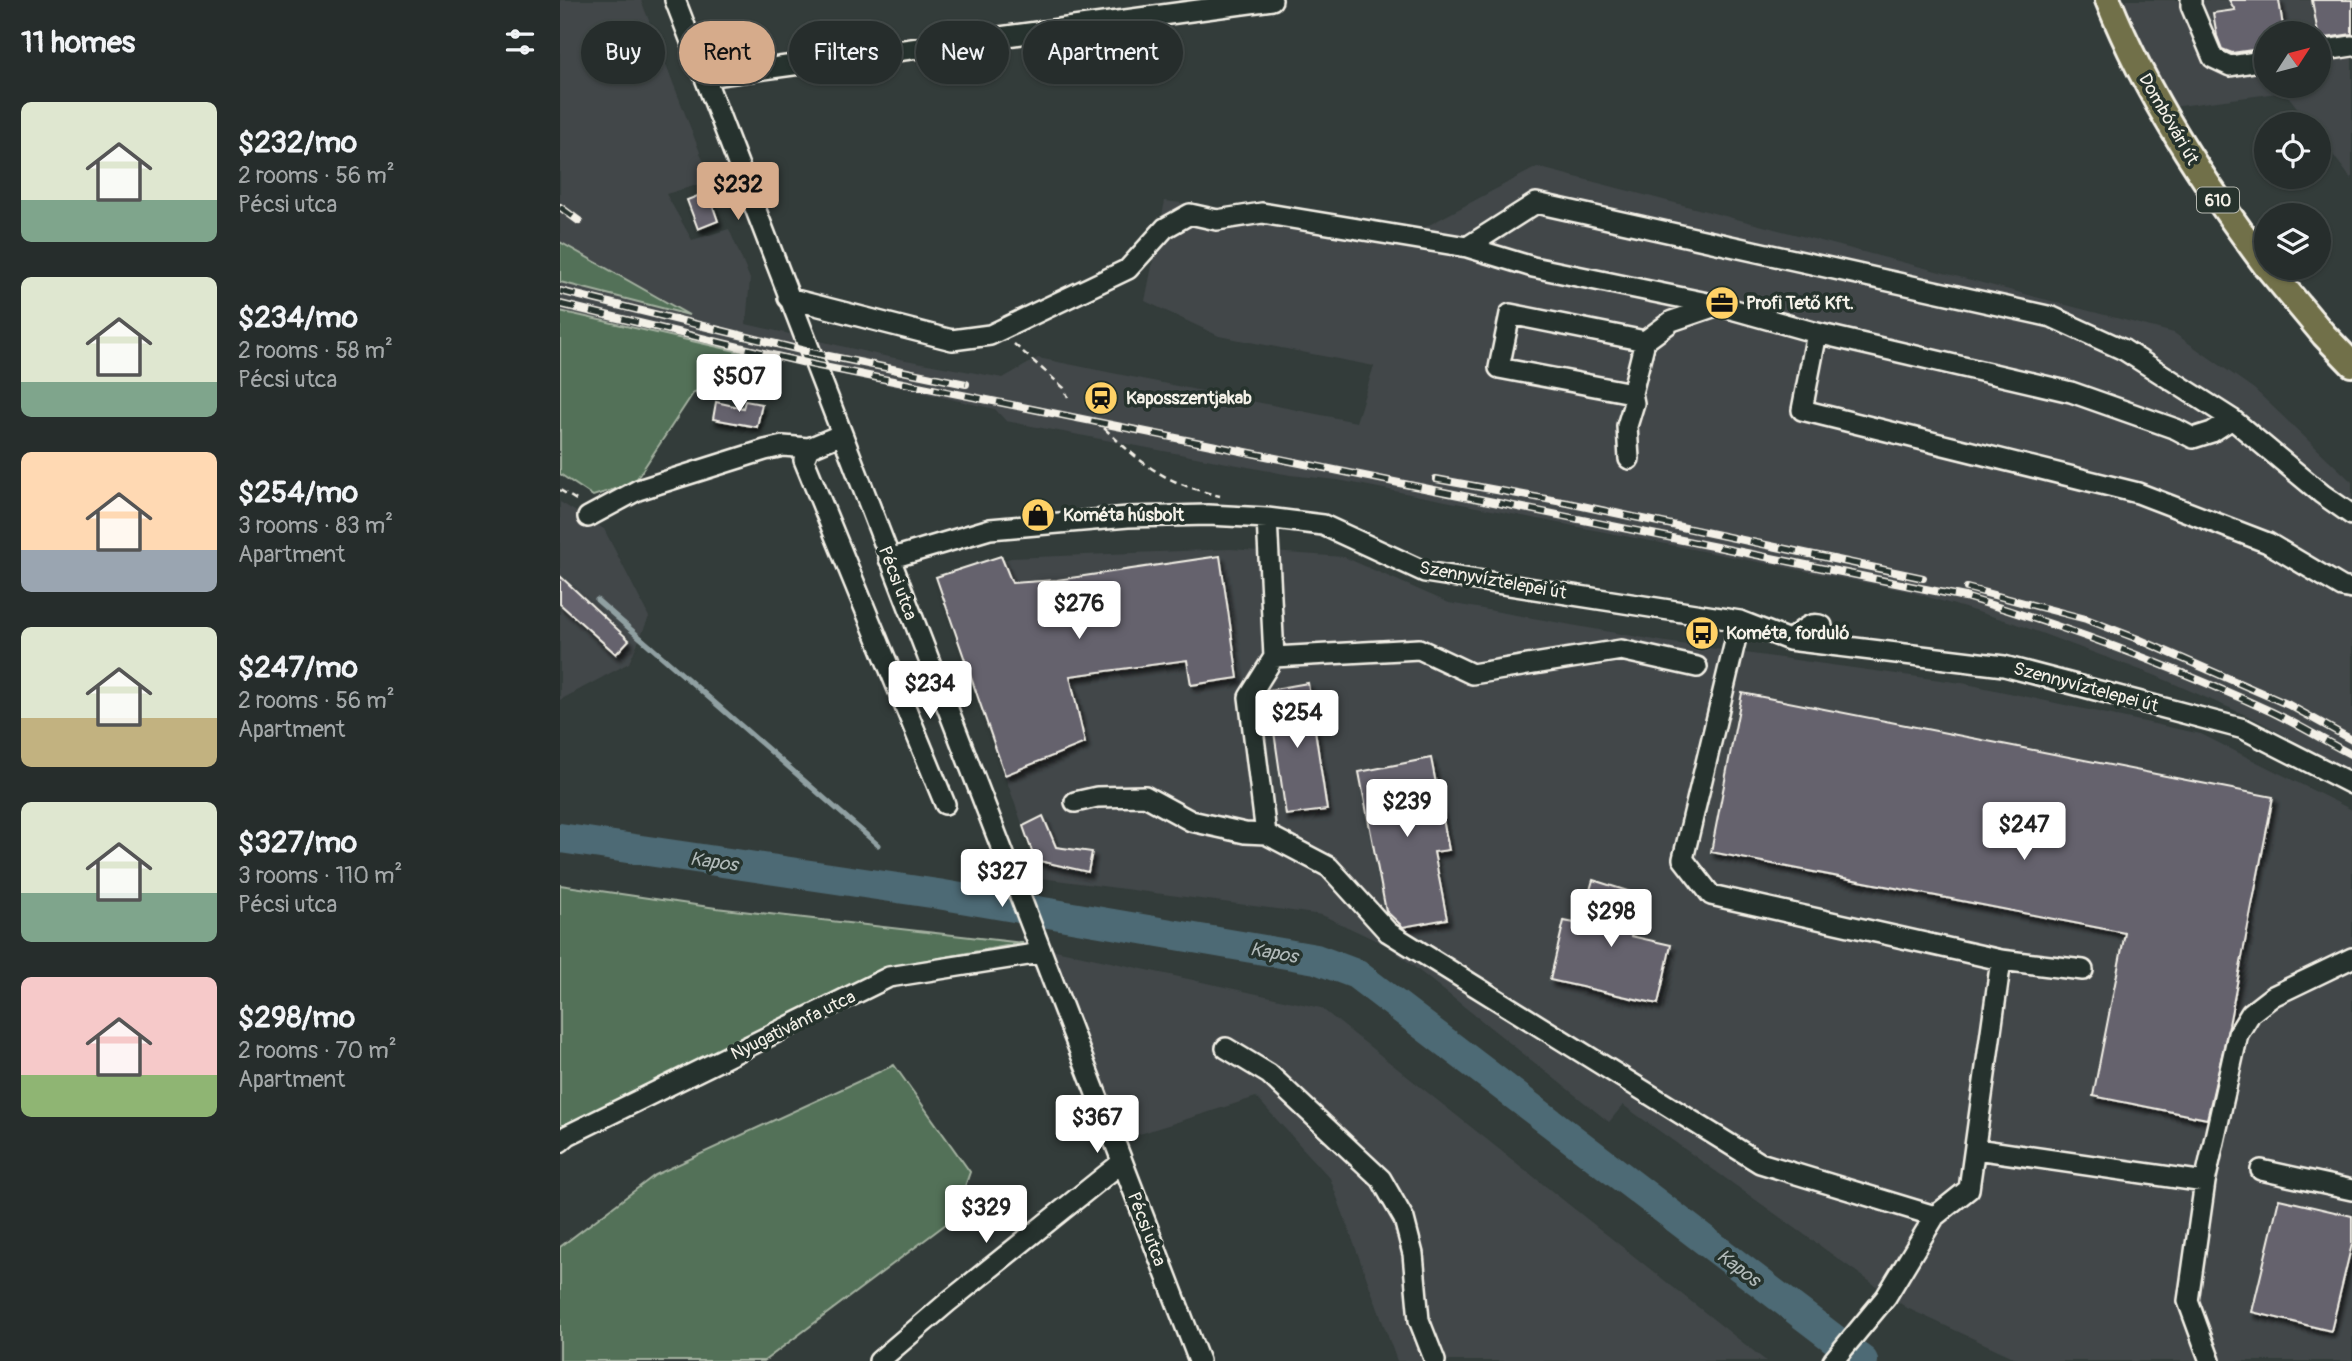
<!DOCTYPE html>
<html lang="en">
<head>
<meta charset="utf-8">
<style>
	:root { --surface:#262d2c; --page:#323938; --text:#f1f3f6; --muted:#a4a8a9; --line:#424948; --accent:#d6ab8b }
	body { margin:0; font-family:Pangolin,sans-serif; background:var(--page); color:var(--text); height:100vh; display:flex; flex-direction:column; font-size:26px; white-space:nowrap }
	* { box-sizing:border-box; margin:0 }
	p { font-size:23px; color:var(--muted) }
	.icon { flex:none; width:38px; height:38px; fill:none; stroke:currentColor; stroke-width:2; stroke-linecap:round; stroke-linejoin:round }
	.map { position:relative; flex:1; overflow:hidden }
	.side { display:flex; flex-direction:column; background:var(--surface); width:560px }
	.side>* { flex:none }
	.top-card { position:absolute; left:21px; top:21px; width:665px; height:63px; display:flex; gap:14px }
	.needle { width:46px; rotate:54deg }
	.controls { position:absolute; left:1694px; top:21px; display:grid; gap:14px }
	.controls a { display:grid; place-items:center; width:77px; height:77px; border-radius:50%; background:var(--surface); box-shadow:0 2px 5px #0004,0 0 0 2px var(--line); font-size:35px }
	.price { position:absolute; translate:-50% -60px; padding:0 16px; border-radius:7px; background:#fff; color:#222; font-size:23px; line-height:46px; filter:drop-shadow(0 2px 4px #0008) }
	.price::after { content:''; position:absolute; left:50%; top:42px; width:21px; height:16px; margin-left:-10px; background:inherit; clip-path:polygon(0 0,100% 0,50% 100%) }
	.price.current { background:var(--accent); color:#111 }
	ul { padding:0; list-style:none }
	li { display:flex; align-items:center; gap:21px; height:175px; padding:0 21px }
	li span { display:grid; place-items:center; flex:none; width:196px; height:140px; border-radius:10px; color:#555 }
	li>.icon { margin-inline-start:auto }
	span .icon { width:84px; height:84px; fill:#fffc; stroke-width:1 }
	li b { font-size:30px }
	h2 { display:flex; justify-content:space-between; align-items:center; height:84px; padding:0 21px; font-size:30px }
	.chip { padding:0 24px; border-radius:32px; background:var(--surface); box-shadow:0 2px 5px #0004,0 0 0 2px var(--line); font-size:24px; line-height:63px }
	.chip.current { background:var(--accent); color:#111 }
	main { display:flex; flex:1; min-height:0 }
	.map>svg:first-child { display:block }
</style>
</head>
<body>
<main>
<section class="side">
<h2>11 homes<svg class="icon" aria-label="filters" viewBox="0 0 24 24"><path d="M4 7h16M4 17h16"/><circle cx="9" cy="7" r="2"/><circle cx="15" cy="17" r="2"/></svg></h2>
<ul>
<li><span style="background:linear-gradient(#dfe7d0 70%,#7fa58c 0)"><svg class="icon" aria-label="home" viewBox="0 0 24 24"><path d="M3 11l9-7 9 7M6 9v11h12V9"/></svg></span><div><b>$232/mo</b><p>2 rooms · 56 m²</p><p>Pécsi utca</p></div></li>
<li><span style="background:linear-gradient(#dfe7d0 75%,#7fa58c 0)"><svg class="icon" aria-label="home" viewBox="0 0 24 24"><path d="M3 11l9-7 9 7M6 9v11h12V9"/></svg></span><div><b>$234/mo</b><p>2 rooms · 58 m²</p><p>Pécsi utca</p></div></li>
<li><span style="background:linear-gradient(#ffd9b3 70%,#9aa5b1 0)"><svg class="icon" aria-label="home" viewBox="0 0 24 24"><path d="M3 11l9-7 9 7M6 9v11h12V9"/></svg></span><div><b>$254/mo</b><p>3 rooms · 83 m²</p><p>Apartment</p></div></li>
<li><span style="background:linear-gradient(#dfe7d0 65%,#c2b280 0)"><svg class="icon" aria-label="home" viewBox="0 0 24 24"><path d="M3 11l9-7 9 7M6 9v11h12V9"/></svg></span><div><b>$247/mo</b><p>2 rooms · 56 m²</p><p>Apartment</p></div></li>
<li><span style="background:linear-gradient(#dfe7d0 65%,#7fa58c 0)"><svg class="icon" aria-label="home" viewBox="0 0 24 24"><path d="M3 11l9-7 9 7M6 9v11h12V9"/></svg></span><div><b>$327/mo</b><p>3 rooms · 110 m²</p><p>Pécsi utca</p></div></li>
<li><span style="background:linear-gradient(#f6c9c9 70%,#8fb573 0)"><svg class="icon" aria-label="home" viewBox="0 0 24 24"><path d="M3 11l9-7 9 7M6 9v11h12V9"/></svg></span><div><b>$298/mo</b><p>2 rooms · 70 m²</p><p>Apartment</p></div></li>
</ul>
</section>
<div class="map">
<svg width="1792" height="1361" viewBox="0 0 1792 1361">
	<defs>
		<filter id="shadow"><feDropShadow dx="3.5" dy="5.5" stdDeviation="2" flood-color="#0009"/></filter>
	</defs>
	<rect width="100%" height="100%" fill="#333c3a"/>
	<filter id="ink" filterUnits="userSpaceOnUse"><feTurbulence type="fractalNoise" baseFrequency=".0143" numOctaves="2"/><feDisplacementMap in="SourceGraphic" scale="14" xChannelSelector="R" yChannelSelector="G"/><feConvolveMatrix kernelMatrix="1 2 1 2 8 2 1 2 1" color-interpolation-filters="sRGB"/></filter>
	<g filter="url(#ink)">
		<path fill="#424749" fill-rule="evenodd" d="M0 0H81L151 181 106 194 132 240 169 229 190 279 186 324 324 356 443 378 478 358 796 422 814 366 659 336 585 301 605 201 856 232 977 167 1614 333 1694 389 1792 482V772L1695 719 1594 675 1451 622 1348 591 778 480 730 475 446 421 435 409 0 311V282L126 313 0 242Z
			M1541 0H1792V180L1759 136V124H1750L1725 92 1597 109ZM1706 33H1759V86H1706Z
			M0 502 44 529 89 617 69 663 0 700Z
			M671 549 784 557 889 603 1106 642 1402 683 1641 734 1792 810V1361H1462L1347 1308 1063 1105 1049 1122 828 946 762 915 481 878 377 582 451 558Z
			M463 943 761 1008 1206 1361H837L770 1178 696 1097 545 1145Z"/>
		<path fill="#537159" stroke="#a4b1a0" stroke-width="2" d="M0 242 129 315 0 282Z
			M0 311 189 354 195 376 134 392 74 483 33 496 0 474Z
			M0 885 156 908 463 943 324 968 45 1110 0 1144Z
			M334 1065 410 1172 394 1218 204 1361H0V1247L95 1175Z"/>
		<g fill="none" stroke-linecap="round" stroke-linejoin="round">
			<path stroke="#90a0a2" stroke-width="5" d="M37 600 318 845"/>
			<path stroke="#4e6a74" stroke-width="30" d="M0 838 378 894 756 959 796 974 1303 1361"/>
		</g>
		<path fill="#65626d" stroke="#f4f1e8" stroke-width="2" filter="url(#shadow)" d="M1669 0H1719L1724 33H1706V48L1672 53 1662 49 1657 36 1653 13 1675 10Z
			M1752 0H1792V34L1759 39Z
			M148 192 158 221 138 229 127 200Z
			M185 401 202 404 197 427 153 419 156 402 183 408Z
			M441 556 452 583 497 580 660 556 678 678 631 685 627 660 510 676 525 743 445 775 376 577Z
			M0 576 69 640 56 654 0 604Z
			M748 683 767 810 726 815 708 690Z
			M1182 693 1713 797 1669 1025 1647 1119 1533 1096 1565 933 1151 852Z
			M871 758 889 850 874 852 887 919 843 927 826 911 799 772Z
			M483 816 496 847 532 852 528 872 475 860 463 826Z
			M1033 880 1083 896 1071 936 1111 945 1098 1004 990 980 1004 921 1020 924Z
			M1719 1199 1792 1216V1244L1771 1331 1692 1312Z"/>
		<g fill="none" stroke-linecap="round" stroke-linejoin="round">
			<g stroke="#f4f1e8" stroke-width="24">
				<path id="minor" d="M115 0 639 1361
					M1631 0V6L1653 58 1670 66 1706 60
					M1759 51 1792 46
					M145 77 712 0
					M907 247 973 267 1157 305 1257 333 1511 392 1616 429 1633 438 1652 432 1672 419
					M228 298 392 340 430 335 568 269 605 228 630 214 657 220 702 213 907 247 976 203 1492 317 1564 350 1672 419 1762 494 1792 515
					M1257 333 1242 410 1578 493 1708 543 1782 587 1792 589
					M1085 341 1072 393 939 368 950 314 1085 341 1112 321 1156 306
					M280 435 249 448 244 460 385 804
					M1069 459 1067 426 1074 403 1072 393
					M28 517 78 490 205 450 223 446 249 448
					M707 518 714 657 859 649 912 674 1061 650 1137 667
					M329 559 430 529 568 517 648 515 707 518 763 525 865 572 1180 621 1229 640 1444 666 1684 729 1792 784
					M1180 621 1123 859 1151 895 1441 960 1523 970
					M1229 640C1240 634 1249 620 1262 626V632L1254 639 1245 641
					M714 657 689 697 706 834 769 867 828 932 1200 1163 1375 1216
					M515 802 537 797 585 796 631 821 685 833 706 834
					M666 1048 709 1074 821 1179 844 1219 853 1254 859 1320 875 1361
					M0 1142 8 1135 329 977 481 953
					M1416 1149 1645 1182
					M1701 1170 1792 1190
					M319 1361 388 1302 561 1163
					M1273 1361 1326 1297 1375 1216 1409 1189 1441 960
					M1650 1361 1628 1301 1645 1182 1678 1034 1691 1013 1713 996 1792 958"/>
			</g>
			<g stroke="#f4f1e8" stroke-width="30">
				<path id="major" d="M1548 0C1587 97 1644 183 1706 266
					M1708 268 1764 335 1792 364"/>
			</g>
			<path stroke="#f4f1e8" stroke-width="2.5" stroke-dasharray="7 5" stroke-linecap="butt" d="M454 344 504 388 508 397
				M544 428C584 466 605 483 660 496
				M0 490 18 501"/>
			<use href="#minor" stroke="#26332d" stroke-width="19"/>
			<use href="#major" stroke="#71704a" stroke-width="24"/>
			<g stroke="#f4f1e8" stroke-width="8">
				<path id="rail" d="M0 207 19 221
					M0 291 249 352 406 384
					M0 304 254 365 1405 597C1510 628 1612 666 1712 712 1739 725 1765 741 1792 755
					M876 479 1008 503 1363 578
					M1407 588 1526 619 1578 639 1729 705 1792 740"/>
			</g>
			<use href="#rail" stroke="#26332d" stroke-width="5" stroke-dasharray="16" stroke-linecap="butt"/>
		</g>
	</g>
	<defs>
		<g id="office-disc" transform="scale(1.75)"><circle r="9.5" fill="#ffd166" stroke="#26332d"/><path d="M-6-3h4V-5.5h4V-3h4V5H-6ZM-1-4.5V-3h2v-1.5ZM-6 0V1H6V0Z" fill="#111"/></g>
		<g id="station-disc" transform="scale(1.75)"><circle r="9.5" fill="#ffd166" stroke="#26332d"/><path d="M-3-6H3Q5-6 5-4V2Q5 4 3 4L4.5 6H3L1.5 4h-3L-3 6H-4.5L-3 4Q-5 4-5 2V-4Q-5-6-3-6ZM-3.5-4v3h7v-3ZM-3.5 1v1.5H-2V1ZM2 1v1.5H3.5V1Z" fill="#111"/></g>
		<g id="shop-disc" transform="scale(1.75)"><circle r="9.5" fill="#ffd166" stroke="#26332d"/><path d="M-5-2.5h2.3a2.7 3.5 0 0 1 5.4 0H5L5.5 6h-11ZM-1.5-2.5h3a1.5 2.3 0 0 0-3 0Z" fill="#111"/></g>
		<g id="bus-disc" transform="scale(1.75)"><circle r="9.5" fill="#ffd166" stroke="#26332d"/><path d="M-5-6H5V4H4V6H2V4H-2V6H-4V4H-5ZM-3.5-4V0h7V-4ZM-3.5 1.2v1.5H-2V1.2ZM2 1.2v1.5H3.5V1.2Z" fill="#111"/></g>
	</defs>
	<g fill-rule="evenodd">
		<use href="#office-disc" x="1162" y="303"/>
		<use href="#station-disc" x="541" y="398"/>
		<use href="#shop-disc" x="478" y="515"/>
		<use href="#bus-disc" x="1142" y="633"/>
	</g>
	<g text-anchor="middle" stroke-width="7" stroke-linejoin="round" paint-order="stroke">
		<rect fill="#26332d" stroke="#b6b8b0" stroke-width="2" x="1637" y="187.5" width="42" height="25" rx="5"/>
		<g font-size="16" font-weight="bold" fill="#f4f1e8">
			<text x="1658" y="206">610</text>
		</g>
		<g font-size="18" fill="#f4f1e8" stroke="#26332d">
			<text transform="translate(1609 119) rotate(60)" y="6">Dombóvári út</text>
			<text transform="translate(933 580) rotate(10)" y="6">Szennyvíztelepei út</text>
			<text transform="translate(338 583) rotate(69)" y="6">Pécsi utca</text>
			<text transform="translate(1526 687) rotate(15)" y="6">Szennyvíztelepei út</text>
			<text transform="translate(233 1025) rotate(-26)" y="6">Nyugativánfa utca</text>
			<text transform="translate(587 1229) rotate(69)" y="6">Pécsi utca</text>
		</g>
		<g font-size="18" font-weight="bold" fill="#f4f1e8" stroke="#26332d" text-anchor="start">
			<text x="1186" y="309">Profi Tető Kft.</text>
			<text x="566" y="404">Kaposszentjakab</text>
			<text x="503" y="521">Kométa húsbolt</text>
			<text x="1166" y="639">Kométa, forduló</text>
		</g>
		<g font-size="19" font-style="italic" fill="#b2bbba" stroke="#26332d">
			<text transform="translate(154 861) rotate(8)" y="7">Kapos</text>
			<text transform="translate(714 952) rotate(10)" y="7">Kapos</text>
			<text transform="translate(1179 1267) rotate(37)" y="7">Kapos</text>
		</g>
	</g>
</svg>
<div class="controls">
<a><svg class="needle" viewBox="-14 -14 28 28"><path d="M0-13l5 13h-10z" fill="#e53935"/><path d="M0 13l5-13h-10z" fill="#a4a8a9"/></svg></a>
<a><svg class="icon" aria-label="locate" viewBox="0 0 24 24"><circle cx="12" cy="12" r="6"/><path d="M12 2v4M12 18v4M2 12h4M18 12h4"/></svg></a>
<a><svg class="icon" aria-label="layers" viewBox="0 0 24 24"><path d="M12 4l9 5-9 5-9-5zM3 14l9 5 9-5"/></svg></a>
</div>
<b class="price current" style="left:178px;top:222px">$232</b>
<b class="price" style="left:179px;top:414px">$507</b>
<b class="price" style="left:519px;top:641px">$276</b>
<b class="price" style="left:370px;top:721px">$234</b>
<b class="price" style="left:737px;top:750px">$254</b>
<b class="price" style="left:847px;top:839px">$239</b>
<b class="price" style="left:1464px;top:862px">$247</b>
<b class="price" style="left:442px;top:909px">$327</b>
<b class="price" style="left:1051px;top:949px">$298</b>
<b class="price" style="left:537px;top:1155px">$367</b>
<b class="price" style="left:426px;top:1245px">$329</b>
<div class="top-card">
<a class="chip">Buy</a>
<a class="chip current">Rent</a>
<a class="chip">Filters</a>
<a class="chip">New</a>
<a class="chip">Apartment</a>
</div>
</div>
</main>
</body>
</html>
